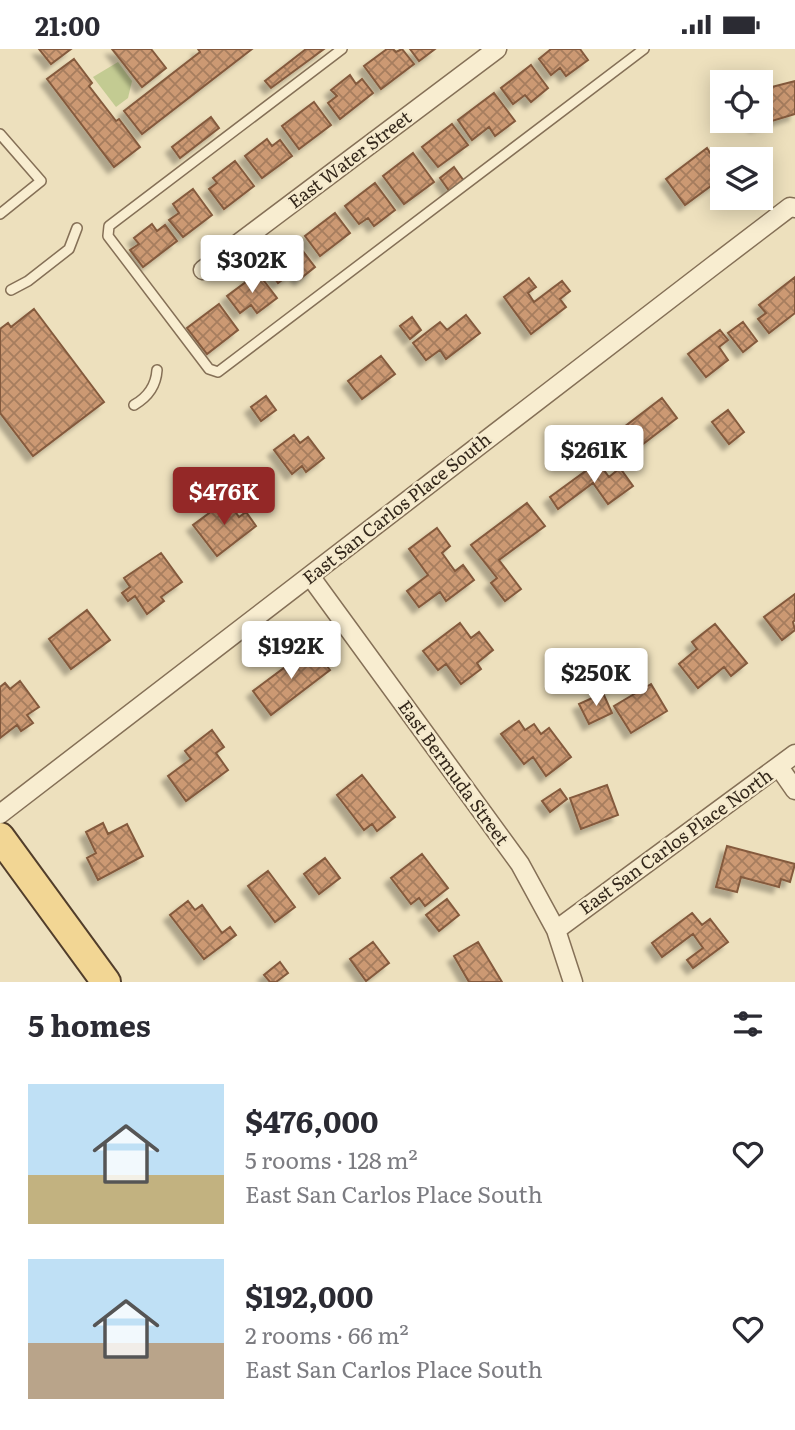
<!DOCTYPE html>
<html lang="en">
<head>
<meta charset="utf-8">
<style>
	:root { --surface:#fff; --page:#f2f2f3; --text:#2b2b33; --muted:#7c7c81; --accent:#942827 }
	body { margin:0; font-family:Literata,serif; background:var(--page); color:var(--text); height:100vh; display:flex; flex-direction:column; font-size:26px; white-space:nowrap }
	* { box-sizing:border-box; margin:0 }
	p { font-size:23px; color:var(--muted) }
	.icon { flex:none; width:38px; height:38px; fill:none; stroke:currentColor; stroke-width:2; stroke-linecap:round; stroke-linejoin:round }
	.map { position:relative; height:933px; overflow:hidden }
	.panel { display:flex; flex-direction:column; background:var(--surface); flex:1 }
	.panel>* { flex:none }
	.controls { position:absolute; left:710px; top:21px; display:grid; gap:14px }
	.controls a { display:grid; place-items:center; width:63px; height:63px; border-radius:0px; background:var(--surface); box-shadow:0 4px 18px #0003; font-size:35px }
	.price { position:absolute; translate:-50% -60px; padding:0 16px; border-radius:7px; background:#fff; color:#222; font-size:23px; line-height:46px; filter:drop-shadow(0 2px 4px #0008) }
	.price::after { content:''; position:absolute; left:50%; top:42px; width:21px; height:16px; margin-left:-10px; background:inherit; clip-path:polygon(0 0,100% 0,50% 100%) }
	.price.active { background:var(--accent); color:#fff }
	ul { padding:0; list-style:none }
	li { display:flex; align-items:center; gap:21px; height:175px; padding:0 28px }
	li span { display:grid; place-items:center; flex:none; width:196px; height:140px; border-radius:0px; color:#555 }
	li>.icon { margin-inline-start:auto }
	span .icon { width:84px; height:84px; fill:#fffc; stroke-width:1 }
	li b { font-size:30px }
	h2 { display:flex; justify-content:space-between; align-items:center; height:84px; padding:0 28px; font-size:30px }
	.status { display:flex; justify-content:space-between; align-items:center; height:49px; padding:0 35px; background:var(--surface); direction:ltr }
	.status svg { height:19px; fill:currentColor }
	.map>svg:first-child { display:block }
</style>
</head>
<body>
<div class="status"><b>21:00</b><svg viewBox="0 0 49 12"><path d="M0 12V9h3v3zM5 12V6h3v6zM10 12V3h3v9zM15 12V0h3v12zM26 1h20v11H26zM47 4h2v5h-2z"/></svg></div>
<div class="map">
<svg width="795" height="933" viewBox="0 0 795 933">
	<defs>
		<pattern id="building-cross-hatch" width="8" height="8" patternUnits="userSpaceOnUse" patternTransform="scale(1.75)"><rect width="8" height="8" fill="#cc9973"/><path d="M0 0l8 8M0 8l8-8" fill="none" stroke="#a67d5e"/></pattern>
		<filter id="shadow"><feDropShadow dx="-6" dy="6" stdDeviation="2" flood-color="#0004"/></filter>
	</defs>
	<rect width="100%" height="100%" fill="#ede0bd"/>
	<path fill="#c3cb92" d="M118 13 132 32 128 49 116 58 93 28Z"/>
	<path fill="url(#building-cross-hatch)" stroke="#845a3d" stroke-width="2" filter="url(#shadow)" d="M39 0H71L51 15Z
		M112 0H151L166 19 142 38Z
		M198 0H252L142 85 124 62 200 3Z
		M306 0H324L271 39 265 32Z
		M387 0H393L396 3 402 0 414 15 381 40 364 17Z
		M410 0H435L419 12Z
		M551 0H580L588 11 566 27 560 19 551 26 539 10Z
		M74 10 92 34 89 37 116 72 119 70 140 98 114 118 47 30Z
		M531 16 548 39 531 53 525 46 513 55 501 39Z
		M350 26 356 35 362 30 373 44 340 70 328 54 337 47 331 41Z
		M795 32V65L755 77 754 72H761V51L771 48 768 39Z
		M494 44 515 72 495 87 489 78 472 91 458 71Z
		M314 53 331 76 299 100 282 77Z
		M211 68 219 79 180 109 172 98Z
		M452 75 468 96 438 118 422 98Z
		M267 90 272 97 280 91 292 107 262 129 245 107Z
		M707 99 712 107 719 101 726 110H723V128L685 156 666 130Z
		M413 104 434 133 404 155 383 127Z
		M235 112 254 137 224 160 209 140 217 134 213 129Z
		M454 118 464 132 450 143 440 129Z
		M375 134 395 161 374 177 368 169 359 175 345 157Z
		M193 140 212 166 183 188 169 171 179 164 173 155Z
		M335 164 350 184 320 207 305 187Z
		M152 175 157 182 165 176 177 192 143 218 130 201 139 195 134 189Z
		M296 193 315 218 300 230 294 222 278 234 265 216Z
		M258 224 277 249 257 264 251 256 240 264 227 247Z
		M795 228V264L769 284 758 270 766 264 759 256Z
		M529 229 536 238 528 244 534 253 562 232 570 242 560 250 566 258 531 285 504 248Z
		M219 255 238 281 207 305 187 279Z
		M34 260 104 353 33 407 0 364V280L8 274 11 278Z
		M466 266 480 284 446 310 440 301 426 311 413 294 440 273 447 281Z
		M412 268 421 281 410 290 400 277Z
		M743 273 757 292 743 303 728 284Z
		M720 281 728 291 719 298 728 311 706 328 688 305Z
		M381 307 395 325 362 350 348 332Z
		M266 347 276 361 261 372 251 358Z
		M662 349 677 369 626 408 611 388Z
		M728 361 744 383 729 395 712 373Z
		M294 386 300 394 308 388 324 409 306 423 302 417 292 425 274 401Z
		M598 413 609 428 620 419 633 437 608 455 593 434 558 460 550 448Z
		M227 451 239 468 246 463 256 477 217 507 193 476Z
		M527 454 545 477 499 511 521 540 505 552 491 534 497 529 471 496Z
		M437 479 450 497 442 504 455 522 463 516 474 531 446 552 440 543 419 558 407 542 428 526 409 500Z
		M161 504 182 533 161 548 164 552 147 565 135 547 128 552 122 544 130 538 124 529Z
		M795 545V571L793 573 795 581 782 591 764 568Z
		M87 561 110 591 71 620 49 590Z
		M460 574 471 589 479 583 493 601 477 614 481 620 461 635 446 615 438 621 423 602Z
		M715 575 747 614 731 627 724 618 698 639 679 615 697 600 692 593Z
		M312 598 330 621 271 666 253 642Z
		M20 632 39 658 27 666 33 674 21 682 17 676 0 689V638L5 634 10 640Z
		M651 635 667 662 631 684 614 657Z
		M603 644 612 664 589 675 579 655Z
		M519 672 525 681 534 675 541 685 549 679 571 708 546 727 533 708 524 715 501 685Z
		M212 681 224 698 216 704 228 721 186 752 168 727 191 710 185 702Z
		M362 726 395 768 377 782 372 775 364 781 337 746Z
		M607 736 618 766 581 780 570 749Z
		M560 740 567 750 550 763 542 752Z
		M103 774 108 785 127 775 143 807 98 831 87 809 96 804 86 783Z
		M727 797 795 815 790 833 781 830 779 838 741 828 737 843 716 838Z
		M422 805 448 839 425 857 419 849 411 855 391 829Z
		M325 809 340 829 319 845 304 825Z
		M268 822 295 858 275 873 248 837Z
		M447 850 459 866 439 882 426 866Z
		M188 852 195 861 202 856 222 884 230 878 236 886 204 910 170 866Z
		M692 864 702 876 710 870 728 893 693 919 687 911 703 899 693 885 662 908 652 894Z
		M373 893 389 914 366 932 350 910Z
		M478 893 502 933H469L454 907Z
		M280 913 288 924 276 933H270L264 926Z"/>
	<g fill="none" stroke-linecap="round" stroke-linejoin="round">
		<g stroke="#857057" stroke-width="12">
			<path id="lane" d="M342 0 109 177 108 187 209 320 218 323 644 0
				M0 85 41 132 0 165
				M11 241 28 232 69 200 77 179
				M134 356C148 348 156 337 157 321"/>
		</g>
		<g stroke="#857057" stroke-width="21">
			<path id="street" d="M203 221 497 0
				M310 527 520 815 556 881 573 933
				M779 718 795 741
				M0 765 714 216 790 158 795 159
				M556 881 795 705"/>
		</g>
		<g stroke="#523e2b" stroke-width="32">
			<path id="primary" d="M0 788 106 933"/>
		</g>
		<use href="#lane" stroke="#f8edd0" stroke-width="9"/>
		<use href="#street" stroke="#f8edd0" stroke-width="18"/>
		<use href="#primary" stroke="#f2d694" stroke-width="28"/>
	</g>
	<g text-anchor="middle" stroke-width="5" stroke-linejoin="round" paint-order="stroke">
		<g font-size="18" fill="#34281b" stroke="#f5eacd">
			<text transform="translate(350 111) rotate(-37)" y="6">East Water Street</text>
			<text transform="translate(397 460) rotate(-38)" y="6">East San Carlos Place South</text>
			<text transform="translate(453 724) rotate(54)" y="6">East Bermuda Street</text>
			<text transform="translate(676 793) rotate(-36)" y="6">East San Carlos Place North</text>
		</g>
	</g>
</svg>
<div class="controls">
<a><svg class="icon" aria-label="locate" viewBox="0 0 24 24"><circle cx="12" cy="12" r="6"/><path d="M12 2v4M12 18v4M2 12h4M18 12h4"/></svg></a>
<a><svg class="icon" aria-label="layers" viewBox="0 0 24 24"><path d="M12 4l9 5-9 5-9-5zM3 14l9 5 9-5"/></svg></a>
</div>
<b class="price" style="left:252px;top:246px">$302K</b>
<b class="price" style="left:594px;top:436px">$261K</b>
<b class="price active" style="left:224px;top:478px">$476K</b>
<b class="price" style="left:291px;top:632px">$192K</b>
<b class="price" style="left:596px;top:659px">$250K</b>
</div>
<section class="panel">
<h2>5 homes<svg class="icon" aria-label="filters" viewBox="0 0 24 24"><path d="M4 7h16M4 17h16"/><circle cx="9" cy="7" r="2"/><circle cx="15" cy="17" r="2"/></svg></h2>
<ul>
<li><span style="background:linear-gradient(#bfe0f5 65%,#c2b280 0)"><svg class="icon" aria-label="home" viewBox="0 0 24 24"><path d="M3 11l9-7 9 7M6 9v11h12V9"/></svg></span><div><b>$476,000</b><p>5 rooms · 128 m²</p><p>East San Carlos Place South</p></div><svg class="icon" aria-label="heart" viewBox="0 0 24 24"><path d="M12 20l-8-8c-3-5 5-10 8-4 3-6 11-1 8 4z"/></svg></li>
<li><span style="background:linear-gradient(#bfe0f5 60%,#b9a48a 0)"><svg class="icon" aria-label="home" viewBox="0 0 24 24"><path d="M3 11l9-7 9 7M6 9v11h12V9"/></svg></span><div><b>$192,000</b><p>2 rooms · 66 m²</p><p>East San Carlos Place South</p></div><svg class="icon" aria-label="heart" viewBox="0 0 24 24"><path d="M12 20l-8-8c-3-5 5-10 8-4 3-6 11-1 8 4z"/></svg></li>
</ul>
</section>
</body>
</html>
